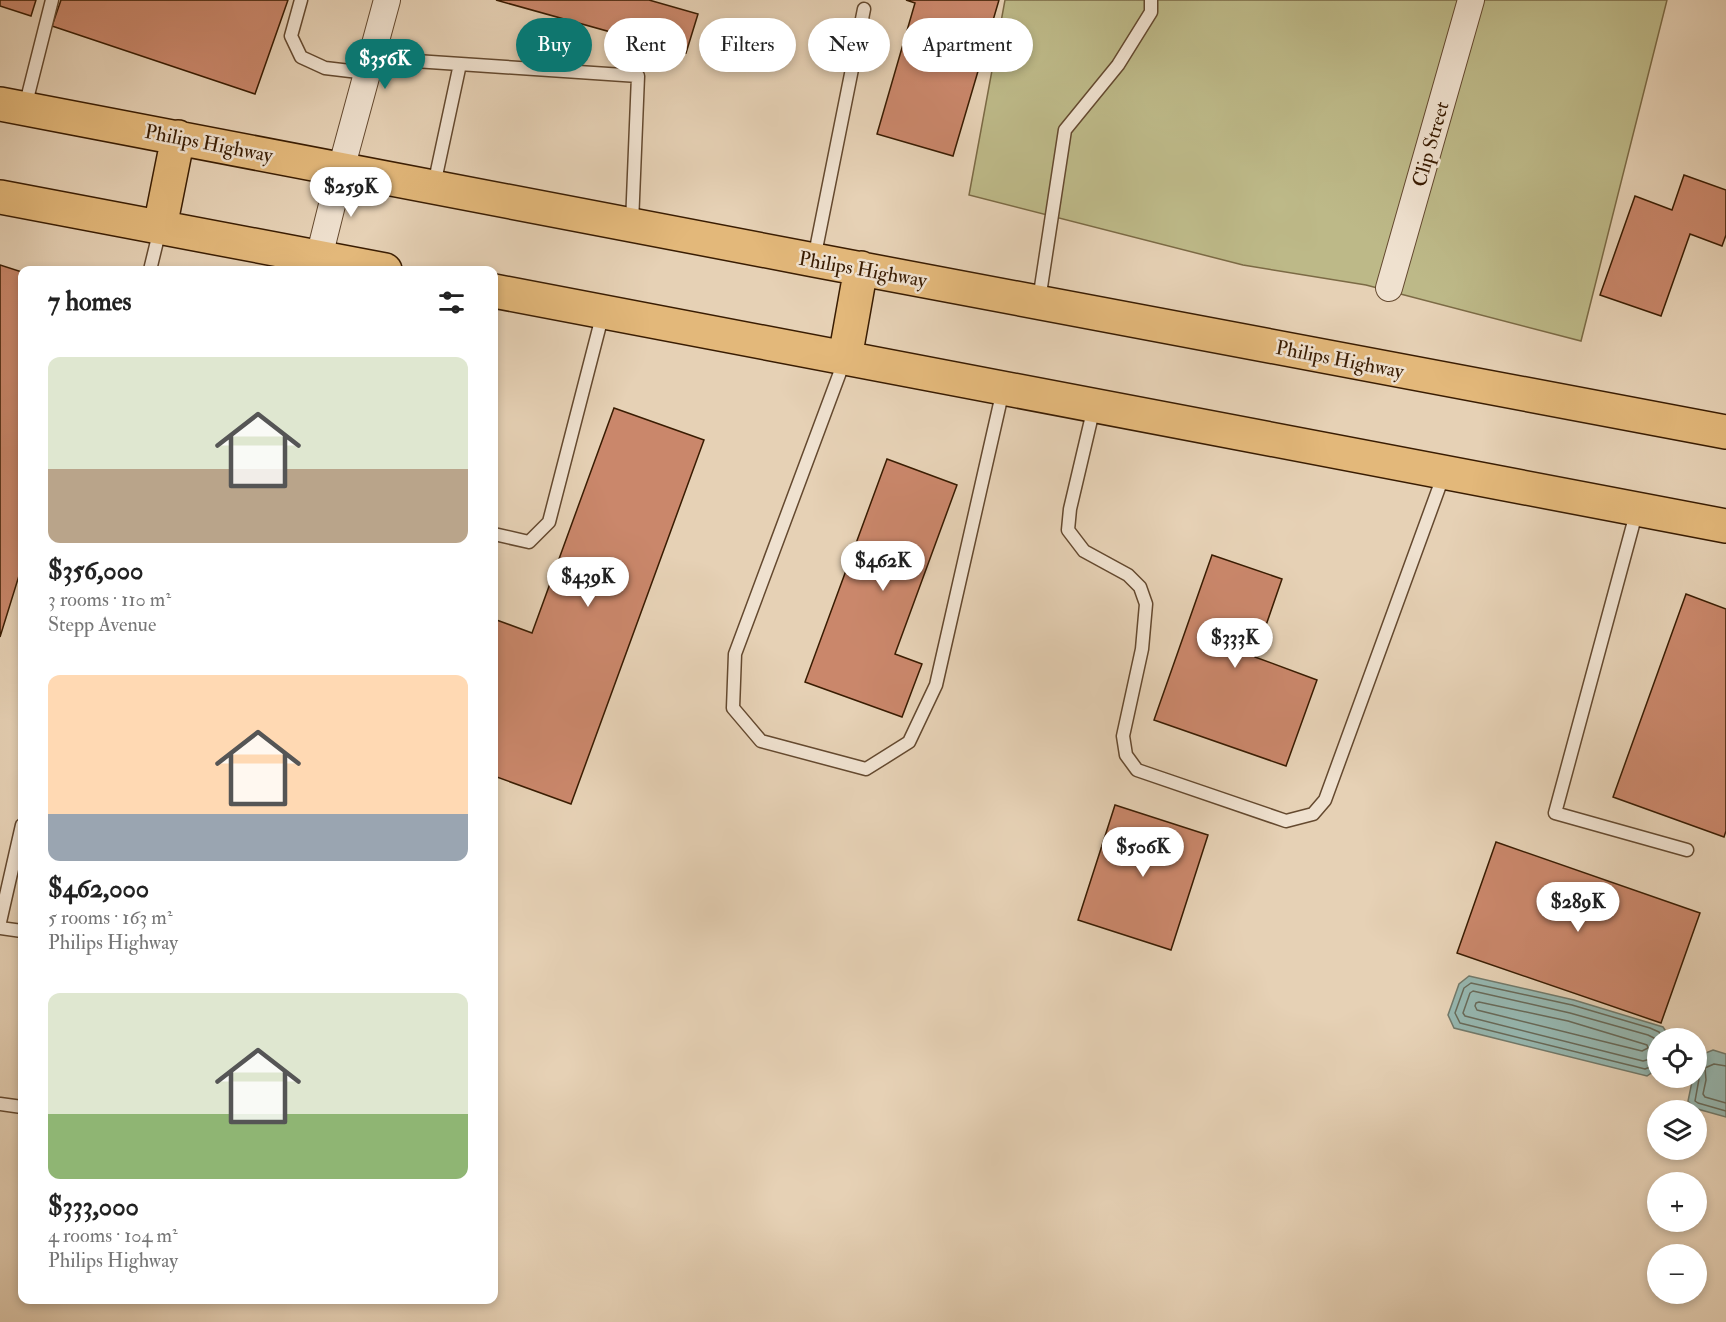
<!DOCTYPE html>
<html lang="en">
<head>
<meta charset="utf-8">
<style>
	:root { --surface:#fff; --page:#f6f6f6; --text:#222; --muted:#767676; --accent:#0f766e }
	body { margin:0; font-family:"IM FELL Double Pica",serif; background:var(--page); color:var(--text); height:100vh; display:flex; flex-direction:column; font-size:22px; white-space:nowrap }
	* { box-sizing:border-box; margin:0 }
	p { font-size:20px; color:var(--muted) }
	.icon { flex:none; width:33px; height:33px; fill:none; stroke:currentColor; stroke-width:2; stroke-linecap:round; stroke-linejoin:round }
	.map { position:relative; flex:1; overflow:hidden }
	.side { position:absolute; left:18px; top:266px; width:480px; height:1038px; display:flex; flex-direction:column; background:var(--surface); border-radius:12px; box-shadow:0 3px 9px #0003 }
	.side>* { flex:none }
	.guide { position:absolute; left:516px; top:18px; width:570px; height:54px; display:flex; gap:12px }
	.fabs { position:absolute; left:1647px; top:1028px; display:grid; gap:12px }
	.fabs a { display:grid; place-items:center; width:60px; height:60px; border-radius:50%; background:var(--surface); box-shadow:0 3px 9px #0003; font-size:30px }
	.price { position:absolute; translate:-50% -51px; padding:0 14px; border-radius:21px; background:#fff; color:#222; font-size:20px; line-height:39px; filter:drop-shadow(0 2px 3px #0008) }
	.price::after { content:''; position:absolute; left:50%; top:36px; width:18px; height:14px; margin-left:-9px; background:inherit; clip-path:polygon(0 0,100% 0,50% 100%) }
	.price.current { background:var(--accent); color:#fff }
	ul { padding:0; list-style:none }
	li { display:grid; align-content:center; gap:12px; height:318px; padding:0 30px }
	li span { display:grid; place-items:center; height:186px; border-radius:12px; color:#555 }
	li>.icon { margin-inline-start:auto }
	span .icon { width:108px; height:108px; fill:#fffc; stroke-width:1 }
	li b { font-size:26px }
	h2 { display:flex; justify-content:space-between; align-items:center; height:72px; padding:0 30px; font-size:26px }
	.tag { padding:0 21px; border-radius:27px; background:var(--surface); box-shadow:0 3px 9px #0003; font-size:21px; line-height:54px }
	.tag.current { background:var(--accent); color:#fff }
	.map>svg:first-child { display:block }
</style>
</head>
<body>
<div class="map">
<svg width="1726" height="1322" viewBox="0 0 1726 1322">
	<rect width="100%" height="100%" fill="#e6d1b5"/>
	<filter id="stains"><feTurbulence type="fractalNoise" baseFrequency=".00333" numOctaves="4"/><feColorMatrix values="0 0 0 0 .2 0 0 0 0 .09 0 0 0 0 .02 0 0 0 .5 -.17"/></filter>
	<radialGradient id="worn" r=".72"><stop offset=".6" stop-color="#630" stop-opacity="0"/><stop offset="1" stop-color="#630" stop-opacity=".3"/></radialGradient>
	<path fill="#bdb988" stroke="#7b6a45" stroke-width="1.5" d="M1005 0H1667L1581 341 1366 285 1243 265 969 195Z"/>
	<path fill="#96b7b0" stroke="#71796a" stroke-width="1.5" d="M1469 976 1574 1000 1663 1027 1669 1036V1038H1658L1657 1069 1647 1076 1454 1028 1448 1015 1459 984Z
		M1713 1050 1726 1054V1117L1694 1108 1688 1101 1693 1077H1696L1698 1056Z"/>
	<g fill="none" stroke-linecap="round" stroke-linejoin="round">
		<path stroke="#686a59" stroke-width="1.5" d="M1479 1002 1568 1021 1644 1044 1647 1045 1648 1048 1642 1051 1477 1010 1475 1006 1476 1003Z
			M1658 1044 1654 1038 1648 1035 1570 1013 1473 991 1470 993 1463 1013 1465 1016 1643 1061 1658 1057
			M1658 1064 1645 1069 1460 1023 1455 1013 1464 988 1471 983 1572 1005 1650 1028 1659 1032 1663 1038
			M1726 1066 1714 1064 1705 1068 1706 1080 1703 1094 1705 1097 1726 1103
			M1696 1073 1699 1079 1695 1101 1698 1103 1726 1111"/>
	</g>
	<path fill="#ca876b" stroke="#391c02" stroke-width="1.5" d="M0 0H36L31 16 0 6Z
		M61 0H288L255 94 52 26Z
		M496 0H649L698 14 686 53Z
		M906 0H999L953 156 877 134 915 3Z
		M1684 175 1726 190V235L1722 246 1690 234 1661 316 1600 295 1635 196 1672 210Z
		M0 265 22 272V566L0 637Z
		M614 408 704 440 571 804 494 776V619L532 633Z
		M887 459 957 485 895 654 922 664 902 717 805 682Z
		M1212 555 1282 579 1255 657 1317 680 1286 766 1154 720Z
		M1686 594 1726 609V831L1724 837 1613 797Z
		M1115 805 1208 835 1171 950 1078 920Z
		M1496 842 1700 913 1661 1023 1457 953Z"/>
	<g fill="none" stroke-linecap="round" stroke-linejoin="round">
		<g stroke="#64492f" stroke-width="15">
			<path id="service" d="M301 0 291 36 301 57 325 68 367 73
				M371 58 638 76 632 223
				M25 107 52 0
				M434 185 460 64
				M814 259 864 9
				M150 270 160 229
				M1039 300 1065 130 1118 65 1151 12V0
				M845 359 735 654 733 708 761 741 866 769 909 742 936 685 1003 390
				M1094 407 1070 509 1068 530 1084 551 1128 575 1140 587 1146 604 1142 649 1123 736 1126 755 1137 770 1286 821 1313 814 1325 800 1444 474
				M1637 510 1555 813 1687 850
				M494 534 529 542 549 522 603 313
				M0 922 22 825
				M0 928 22 931
				M0 1104 22 1107"/>
		</g>
		<g stroke="#64492f" stroke-width="28">
			<path id="minor" d="M319 257 341 169 387 0
				M1389 288 1471 0"/>
		</g>
		<g stroke="#391c02" stroke-width="36">
			<path id="primary" d="M0 104 814 260 1726 432
				M0 197 385 270
				M160 227 178 137
				M494 291 1726 526
				M845 358 861 268"/>
		</g>
		<use href="#service" stroke="#efe1cf" stroke-width="12"/>
		<use href="#minor" stroke="#efe1cf" stroke-width="26"/>
		<use href="#primary" stroke="#e3b87a" stroke-width="33"/>
	</g>
	<g text-anchor="middle" stroke-width="5" stroke-linejoin="round" paint-order="stroke">
		<g font-size="20" fill="#391c02" stroke="#efe1cf">
			<text transform="translate(209 143) rotate(11)" y="7">Philips Highway</text>
			<text transform="translate(1430 144) rotate(-74)" y="7">Clip Street</text>
			<text transform="translate(863 269) rotate(10)" y="7">Philips Highway</text>
			<text transform="translate(1340 359) rotate(11)" y="7">Philips Highway</text>
		</g>
	</g>
	<rect width="100%" height="100%" filter="url(#stains)"/>
	<rect width="100%" height="100%" fill="url(#worn)"/>
</svg>
<div class="fabs">
<a><svg class="icon" aria-label="locate" viewBox="0 0 24 24"><circle cx="12" cy="12" r="6"/><path d="M12 2v4M12 18v4M2 12h4M18 12h4"/></svg></a>
<a><svg class="icon" aria-label="layers" viewBox="0 0 24 24"><path d="M12 4l9 5-9 5-9-5zM3 14l9 5 9-5"/></svg></a>
<a>+</a>
<a>−</a>
</div>
<b class="price current" style="left:385px;top:90px">$356K</b>
<b class="price" style="left:351px;top:218px">$259K</b>
<b class="price" style="left:883px;top:592px">$462K</b>
<b class="price" style="left:588px;top:608px">$439K</b>
<b class="price" style="left:1235px;top:669px">$333K</b>
<b class="price" style="left:1143px;top:878px">$506K</b>
<b class="price" style="left:1578px;top:933px">$289K</b>
<div class="guide">
<a class="tag current">Buy</a>
<a class="tag">Rent</a>
<a class="tag">Filters</a>
<a class="tag">New</a>
<a class="tag">Apartment</a>
</div>
<section class="side">
<h2>7 homes<svg class="icon" aria-label="filters" viewBox="0 0 24 24"><path d="M4 7h16M4 17h16"/><circle cx="9" cy="7" r="2"/><circle cx="15" cy="17" r="2"/></svg></h2>
<ul>
<li><span style="background:linear-gradient(#dfe7d0 60%,#b9a48a 0)"><svg class="icon" aria-label="home" viewBox="0 0 24 24"><path d="M3 11l9-7 9 7M6 9v11h12V9"/></svg></span><div><b>$356,000</b><p>3 rooms · 110 m²</p><p>Stepp Avenue</p></div></li>
<li><span style="background:linear-gradient(#ffd9b3 75%,#9aa5b1 0)"><svg class="icon" aria-label="home" viewBox="0 0 24 24"><path d="M3 11l9-7 9 7M6 9v11h12V9"/></svg></span><div><b>$462,000</b><p>5 rooms · 163 m²</p><p>Philips Highway</p></div></li>
<li><span style="background:linear-gradient(#dfe7d0 65%,#8fb573 0)"><svg class="icon" aria-label="home" viewBox="0 0 24 24"><path d="M3 11l9-7 9 7M6 9v11h12V9"/></svg></span><div><b>$333,000</b><p>4 rooms · 104 m²</p><p>Philips Highway</p></div></li>
</ul>
</section>
</div>
</body>
</html>
